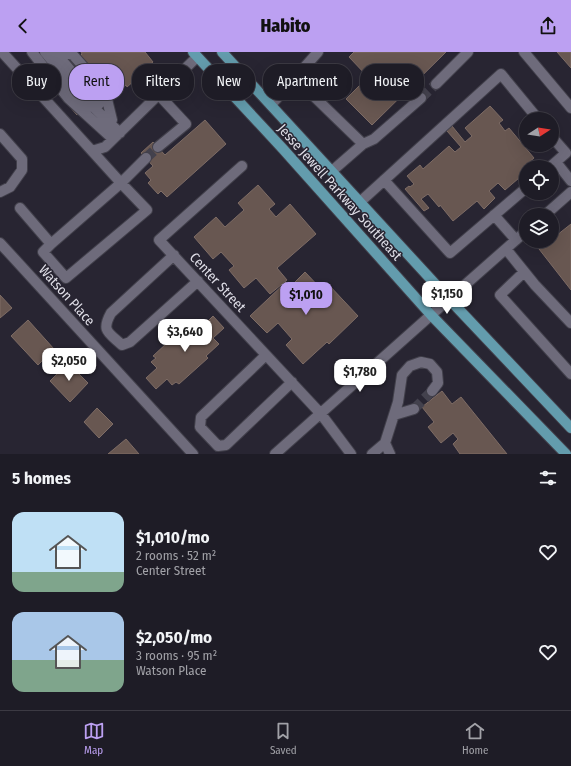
<!DOCTYPE html>
<html lang="en">
<head>
<meta charset="utf-8">
<style>
	:root { --surface:#1e1c26; --page:#2b2932; --text:#f1f3f6; --muted:#a1a1a7; --line:#3c3a43; --accent:#bca0f2 }
	body { margin:0; font-family:"Fira Sans Condensed",sans-serif; background:var(--page); color:var(--text); height:100vh; display:flex; flex-direction:column; font-size:15px; white-space:nowrap }
	* { box-sizing:border-box; margin:0 }
	p { font-size:13px; color:var(--muted) }
	.icon { flex:none; width:22px; height:22px; fill:none; stroke:currentColor; stroke-width:2; stroke-linecap:round; stroke-linejoin:round }
	.map { position:relative; height:402px; overflow:hidden }
	.panel { display:flex; flex-direction:column; background:var(--surface); flex:1 }
	.panel>* { flex:none }
	.banner { position:absolute; left:12px; top:12px; width:547px; height:36px; display:flex; gap:8px }
	.needle { width:26px; rotate:78deg }
	.controls { position:absolute; left:519px; top:60px; display:grid; gap:8px }
	.controls a { display:grid; place-items:center; width:40px; height:40px; border-radius:50%; background:var(--surface); box-shadow:0 4px 16px #0002,0 0 0 1px var(--line); font-size:20px }
	.price { position:absolute; translate:-50% -34px; padding:0 9px; border-radius:8px; background:#fff; color:#222; font-size:13px; line-height:26px; filter:drop-shadow(0 1px 2px #0008) }
	.price::after { content:''; position:absolute; left:50%; top:24px; width:12px; height:9px; margin-left:-6px; background:inherit; clip-path:polygon(0 0,100% 0,50% 100%) }
	.price.selected { background:var(--accent); color:#111 }
	ul { padding:0; list-style:none }
	li { display:flex; align-items:center; gap:12px; height:100px; padding:0 12px }
	li span { display:grid; place-items:center; flex:none; width:112px; height:80px; border-radius:12px; color:#555 }
	li>.icon { margin-inline-start:auto }
	span .icon { width:48px; height:48px; fill:#fffc; stroke-width:1 }
	li b { font-size:17px }
	h2 { display:flex; justify-content:space-between; align-items:center; height:48px; padding:0 12px; font-size:17px }
	.chip { padding:0 14px; border-radius:16px; background:var(--surface); box-shadow:0 4px 16px #0002,0 0 0 1px var(--line); font-size:14px; line-height:36px }
	.chip.selected { background:var(--accent); color:#111 }
	header { display:flex; justify-content:space-between; align-items:center; height:52px; padding:0 12px; background:var(--accent); color:#111; font-size:18px; font-weight:800 }
	.dock { display:flex; justify-content:space-around; align-items:center; height:56px; border-top:1px solid var(--line); background:var(--surface); font-size:11px; color:var(--muted) }
	.dock a { display:grid; justify-items:center; gap:2px }
	.dock .selected { color:var(--accent) }
	.map>svg:first-child { display:block }
</style>
</head>
<body>
<header><svg class="icon" aria-label="back" viewBox="0 0 24 24"><path d="M15 5l-7 7 7 7"/></svg>Habito<svg class="icon" aria-label="share" viewBox="0 0 24 24"><path d="M12 15V3M7 8l5-5 5 5M5 13v7h14v-7"/></svg></header>
<div class="map">
<svg width="571" height="402" viewBox="0 0 571 402">
	<rect width="100%" height="100%" fill="#282532"/>
	<path fill="#685751" stroke="#7e6c65" d="M81 0H145L153 10 142 19 143 21 127 35 126 33 116 41 110 35 77 63 65 49 95 23 79 5 82 2Z
		M354 0H446L372 73 346 47 368 25 349 5Z
		M557 0H571V16Z
		M490 54 503 68 499 71 505 79 509 76 534 106 528 111 531 115H526V120L505 138 498 131 489 139 495 146 484 157 477 149 453 169 440 153 439 155 428 142 421 147 429 156 424 159 405 137 409 134 410 135 414 132 407 124 420 113 423 117 449 94 455 100 461 95 447 79 452 74 465 90 472 84 465 76Z
		M205 68 226 92 167 145 161 139 158 142 148 131 151 128 145 121 153 114 141 101 153 90 165 103Z
		M258 133 275 152 269 157 276 165 290 152 316 182 277 216 287 228 270 242 256 226 244 236 229 218 234 214 221 200 213 207 194 185 216 165 225 175 244 158 238 151Z
		M571 172V238L539 197 549 189H552V187Z
		M305 220 322 238 328 232 358 264 329 292 327 290 303 312 286 293 292 287 278 271 267 281 250 264 286 230 290 235Z
		M0 243 12 256 0 266Z
		M213 264 224 276 213 286 219 292 206 304 208 306 179 332 176 330 172 333 167 327 156 337 146 326 157 316 151 310 156 306 153 304 182 277 184 279 197 267 203 274Z
		M28 268 54 297 38 313 11 284Z
		M68 311 88 331 70 350 50 329Z
		M442 339 452 352 461 345 507 402H460L453 392 458 387 453 381 441 391 428 375 434 370 422 355Z
		M97 356 113 372 99 386 84 370Z
		M126 387 139 402H108Z"/>
	<g fill="none" stroke-linecap="round" stroke-linejoin="round">
		<path stroke="#43414d" stroke-width="10" stroke-dasharray="10 5" stroke-linecap="butt" d="M421 46 436 32
			M146 106 158 95
			M414 357 432 339"/>
		<g stroke="#42404b" stroke-width="12">
			<path id="minor" d="M2 0 92 99 105 95 197 5
				M32 0 68 46 113 87
				M45 0 64 23
				M55 0 99 52
				M60 0 73 3 105 39 112 68
				M524 0 571 56
				M56 20 87 56
				M295 26 363 92
				M436 32 468 0
				M85 47 120 81
				M271 53 318 0
				M0 82 22 107V118L10 135 0 140
				M158 95 186 72 159 43
				M92 99 121 131 146 106
				M556 110 571 129
				M242 114 159 188 321 362 351 402
				M550 115 566 101 552 85
				M332 119 363 92 374 87 421 46
				M384 128 450 201 526 136
				M360 150 501 22 538 67
				M20 156 51 192 43 200 66 226 147 158 121 131 51 192
				M494 163 516 188
				M545 163 571 140
				M0 191 193 402
				M506 197 535 233 571 271
				M174 203 111 261C101 279 108 280 122 293L130 290 198 229
				M524 220 500 243 571 322
				M266 303 201 365 200 375 218 394 226 393 292 330
				M394 363 414 357
				M385 391 398 350 402 323 410 314 421 310 430 312 437 320 438 331 432 339
				M275 402 449 247 526 179
				M372 402 385 391 390 402"/>
		</g>
		<g stroke="#42404b" stroke-width="12">
			<path id="major" d="M193 0 283 97 431 263 566 402
				M222 0 449 247 571 376"/>
		</g>
		<use href="#minor" stroke="#6e6b7b" stroke-width="10"/>
		<use href="#major" stroke="#639cad" stroke-width="10"/>
	</g>
	<g text-anchor="middle" stroke-width="3" stroke-linejoin="round" paint-order="stroke">
		<g font-size="14" fill="#dfdee7" stroke="#282532">
			<text transform="translate(340 140) rotate(48)" y="5">Jesse Jewell Parkway Southeast</text>
			<text transform="translate(218 230) rotate(47)" y="5">Center Street</text>
			<text transform="translate(67 243) rotate(48)" y="5">Watson Place</text>
		</g>
	</g>
</svg>
<div class="controls">
<a><svg class="needle" viewBox="-14 -14 28 28"><path d="M0-13l5 13h-10z" fill="#e53935"/><path d="M0 13l5-13h-10z" fill="#a1a1a7"/></svg></a>
<a><svg class="icon" aria-label="locate" viewBox="0 0 24 24"><circle cx="12" cy="12" r="6"/><path d="M12 2v4M12 18v4M2 12h4M18 12h4"/></svg></a>
<a><svg class="icon" aria-label="layers" viewBox="0 0 24 24"><path d="M12 4l9 5-9 5-9-5zM3 14l9 5 9-5"/></svg></a>
</div>
<b class="price" style="left:447px;top:263px">$1,150</b>
<b class="price selected" style="left:306px;top:264px">$1,010</b>
<b class="price" style="left:185px;top:301px">$3,640</b>
<b class="price" style="left:69px;top:330px">$2,050</b>
<b class="price" style="left:360px;top:341px">$1,780</b>
<div class="banner">
<a class="chip">Buy</a>
<a class="chip selected">Rent</a>
<a class="chip">Filters</a>
<a class="chip">New</a>
<a class="chip">Apartment</a>
<a class="chip">House</a>
</div>
</div>
<section class="panel">
<h2>5 homes<svg class="icon" aria-label="filters" viewBox="0 0 24 24"><path d="M4 7h16M4 17h16"/><circle cx="9" cy="7" r="2"/><circle cx="15" cy="17" r="2"/></svg></h2>
<ul>
<li><span style="background:linear-gradient(#bfe0f5 75%,#7fa58c 0)"><svg class="icon" aria-label="home" viewBox="0 0 24 24"><path d="M3 11l9-7 9 7M6 9v11h12V9"/></svg></span><div><b>$1,010/mo</b><p>2 rooms · 52 m²</p><p>Center Street</p></div><svg class="icon" aria-label="heart" viewBox="0 0 24 24"><path d="M12 20l-8-8c-3-5 5-10 8-4 3-6 11-1 8 4z"/></svg></li>
<li><span style="background:linear-gradient(#a9c7e8 60%,#7fa58c 0)"><svg class="icon" aria-label="home" viewBox="0 0 24 24"><path d="M3 11l9-7 9 7M6 9v11h12V9"/></svg></span><div><b>$2,050/mo</b><p>3 rooms · 95 m²</p><p>Watson Place</p></div><svg class="icon" aria-label="heart" viewBox="0 0 24 24"><path d="M12 20l-8-8c-3-5 5-10 8-4 3-6 11-1 8 4z"/></svg></li>
</ul>
</section>
<nav class="dock">
<a class="selected"><svg class="icon" aria-label="map" viewBox="0 0 24 24"><path d="M3 6l6-2 6 2 6-2v14l-6 2-6-2-6 2zM9 4v14M15 6v14"/></svg>Map</a>
<a><svg class="icon" aria-label="saved" viewBox="0 0 24 24"><path d="M7 4h10v16l-5-4-5 4z"/></svg>Saved</a>
<a><svg class="icon" aria-label="home" viewBox="0 0 24 24"><path d="M3 11l9-7 9 7M6 9v11h12V9"/></svg>Home</a>
</nav>
</body>
</html>
